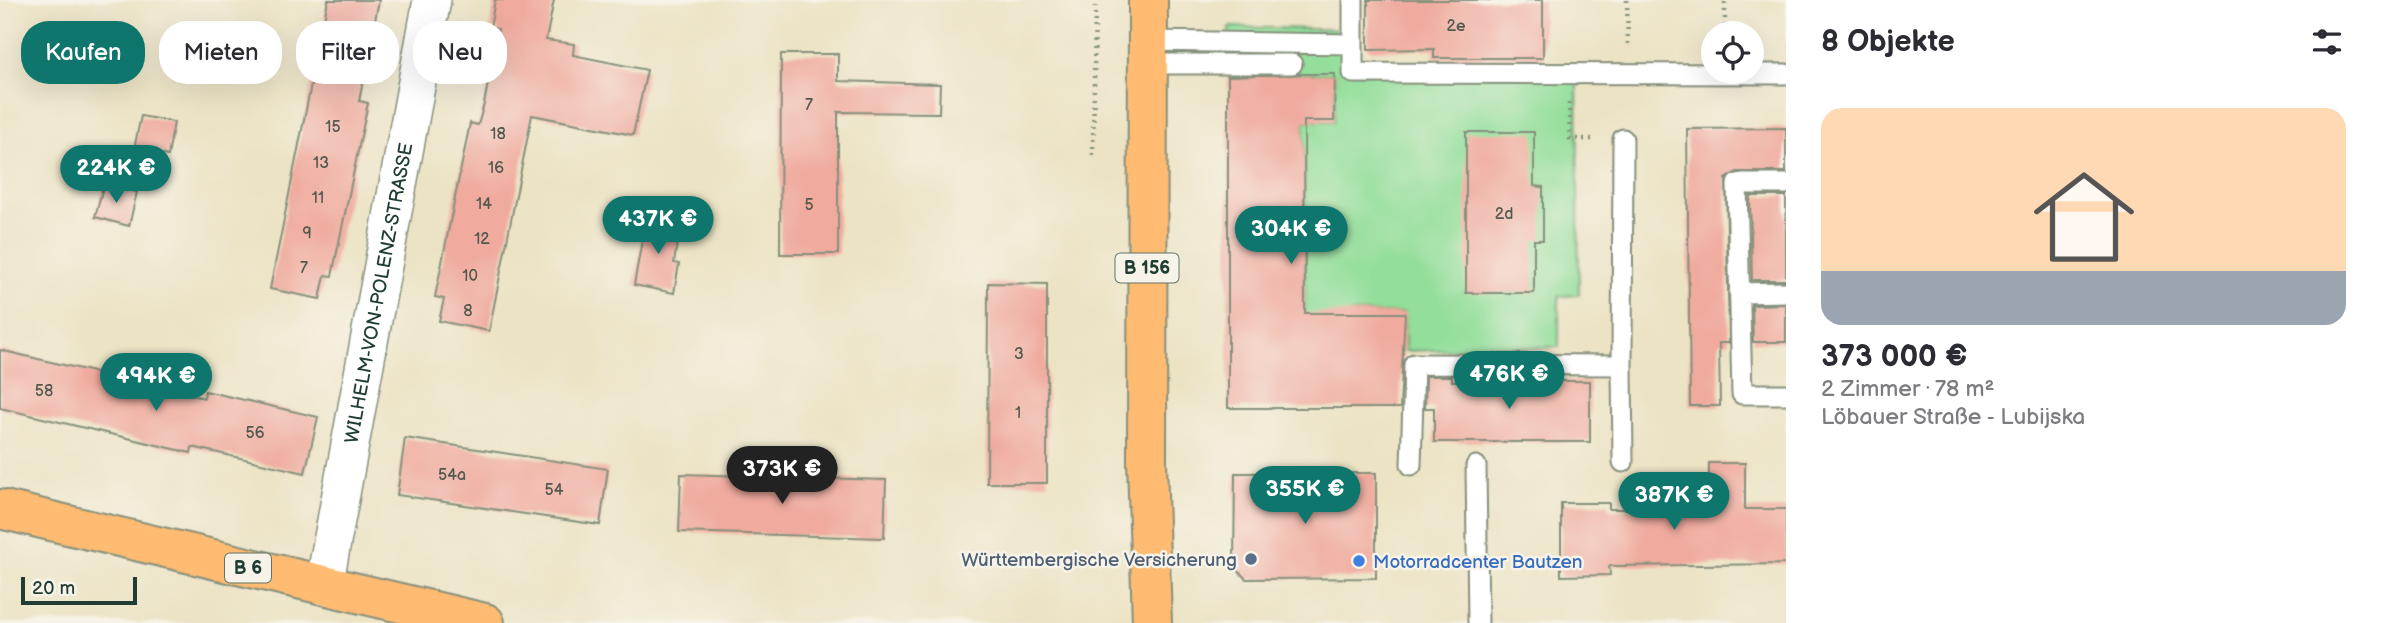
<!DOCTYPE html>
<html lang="de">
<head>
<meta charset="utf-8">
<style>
	:root { --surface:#fff; --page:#f2f2f3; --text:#2b2b33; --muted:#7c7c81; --line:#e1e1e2; --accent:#0f766e }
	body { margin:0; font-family:"Balsamiq Sans",sans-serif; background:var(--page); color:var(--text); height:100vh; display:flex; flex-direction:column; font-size:26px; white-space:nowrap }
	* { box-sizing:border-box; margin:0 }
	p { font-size:23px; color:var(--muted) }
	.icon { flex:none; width:38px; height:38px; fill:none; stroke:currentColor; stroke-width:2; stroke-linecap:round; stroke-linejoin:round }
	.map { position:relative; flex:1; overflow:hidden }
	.side { display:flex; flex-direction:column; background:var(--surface); width:595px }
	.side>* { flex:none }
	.hud { position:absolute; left:21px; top:21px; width:665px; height:63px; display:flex; gap:14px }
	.controls { position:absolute; left:1701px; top:21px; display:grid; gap:14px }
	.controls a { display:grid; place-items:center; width:63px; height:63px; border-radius:50%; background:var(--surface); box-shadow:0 7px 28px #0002; font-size:35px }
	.scale { position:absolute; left:21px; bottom:18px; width:116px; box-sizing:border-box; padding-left:7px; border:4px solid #1f3d34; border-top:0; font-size:19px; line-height:24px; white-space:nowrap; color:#1f3d34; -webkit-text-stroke:5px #f7f3e8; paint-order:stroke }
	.price { position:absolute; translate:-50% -60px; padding:0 16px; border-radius:24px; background:var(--accent); color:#fff; font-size:23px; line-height:46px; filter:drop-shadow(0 2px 4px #0008) }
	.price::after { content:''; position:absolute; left:50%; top:42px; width:21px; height:16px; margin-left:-10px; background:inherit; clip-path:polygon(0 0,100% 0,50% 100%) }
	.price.current { background:#222; color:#fff }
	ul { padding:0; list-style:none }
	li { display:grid; align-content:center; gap:14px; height:371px; padding:0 35px }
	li+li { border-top:2px solid var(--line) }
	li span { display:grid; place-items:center; height:217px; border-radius:21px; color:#555 }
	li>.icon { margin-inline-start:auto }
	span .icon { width:126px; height:126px; fill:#fffc; stroke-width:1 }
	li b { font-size:30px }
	h2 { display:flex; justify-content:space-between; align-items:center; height:84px; padding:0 35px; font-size:30px }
	.tag { padding:0 24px; border-radius:28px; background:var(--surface); box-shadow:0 7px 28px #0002; font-size:24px; line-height:63px }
	.tag.current { background:var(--accent); color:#fff }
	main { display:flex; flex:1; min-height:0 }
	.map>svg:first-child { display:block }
</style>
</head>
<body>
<main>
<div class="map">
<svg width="1786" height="623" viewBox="0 0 1786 623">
	<rect width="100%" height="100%" fill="#f7f3e8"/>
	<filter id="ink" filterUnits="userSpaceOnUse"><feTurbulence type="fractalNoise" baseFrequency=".0143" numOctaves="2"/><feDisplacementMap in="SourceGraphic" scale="14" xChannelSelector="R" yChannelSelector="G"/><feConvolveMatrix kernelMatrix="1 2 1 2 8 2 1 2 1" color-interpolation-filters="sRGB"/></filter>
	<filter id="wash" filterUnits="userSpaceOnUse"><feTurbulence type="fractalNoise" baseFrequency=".00686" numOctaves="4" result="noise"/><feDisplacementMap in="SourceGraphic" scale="28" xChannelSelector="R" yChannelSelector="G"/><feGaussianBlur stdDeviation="1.57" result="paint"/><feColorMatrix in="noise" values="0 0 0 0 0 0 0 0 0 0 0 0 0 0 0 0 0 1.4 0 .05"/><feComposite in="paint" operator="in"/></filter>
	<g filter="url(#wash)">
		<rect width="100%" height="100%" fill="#ece3c4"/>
		<path fill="#92de9a" stroke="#588e67" stroke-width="2" d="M1229 27 1352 30V72L1577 75 1579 295 1559 296V347L1405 351 1404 313H1353L1305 323 1304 121H1334L1335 74H1228Z"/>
		<g id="blocks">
			<path fill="#f0aa9e" d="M328 0H379L359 101 368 103 332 276 325 275 320 299 270 289Z
				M495 0H554L546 40 574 44 573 55 647 70 633 135 532 115 489 331 439 321 444 299 435 297 470 123 478 125 484 104 498 29 490 28Z
				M1368 0H1543V58H1434V49L1368 50Z
				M781 54H838V81L940 84 939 113 838 112V254H780Z
				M1299 74H1335L1334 121H1304L1305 313H1405L1400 408H1228V76Z
				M141 116 174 122 168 156 134 149Z
				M1786 128V172H1737L1726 179 1729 343H1719L1720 406H1690L1687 129Z
				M1466 132H1534V186L1543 187V240H1534V293H1466Z
				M104 183 137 192 129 226 95 217Z
				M1750 196H1786V280H1752Z
				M646 218 680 224 674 263 679 264 674 293 634 285Z
				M988 283 1047 284V483H987Z
				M1786 304V342H1753L1752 305Z
				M0 350 204 398 205 391 318 417 305 473 192 447 191 453 0 408Z
				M1426 376H1452V381H1590V442H1434V408H1425Z
				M405 438 608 469 600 525 397 495Z
				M1709 463H1745V509H1786V564L1609 566 1610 575 1561 576V503H1609V509H1709Z
				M1235 473H1376V578L1246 579 1234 566Z
				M681 474 886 480 884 538 679 532Z"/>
		</g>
	</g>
	<g filter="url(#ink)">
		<use href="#blocks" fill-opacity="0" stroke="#86907c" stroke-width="2"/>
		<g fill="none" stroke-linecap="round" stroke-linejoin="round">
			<g stroke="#86907c" stroke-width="23">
				<path id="service" d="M1353 0V73L1786 74
					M1148 41 1352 44
					M1147 64H1292
					M1786 184H1737L1742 394H1786
					M1739 293 1786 292
					M1622 365 1623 462
					M1411 465 1414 364 1622 365 1623 139
					M1476 466 1478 623"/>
			</g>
			<g stroke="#86907c" stroke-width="40">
				<g id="minor">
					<path id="s1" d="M324 586 432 0"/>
				</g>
			</g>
			<g stroke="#86907c" stroke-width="42">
				<path id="primary" d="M1148 0 1147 461 1152 623
					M0 509 485 623"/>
			</g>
			<path stroke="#86907c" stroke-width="4.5" stroke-dasharray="2 5" stroke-linecap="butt" d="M1627 0 1628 46
				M1725 33V0
				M1569 103 1570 139H1595
				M1093 155 1095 0"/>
			<use href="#service" stroke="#fff" stroke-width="19"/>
			<use href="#minor" stroke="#fff" stroke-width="37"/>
			<use href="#primary" stroke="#febb71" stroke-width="38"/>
		</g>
	</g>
	<circle fill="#5c6f8a" stroke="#f7f3e8" stroke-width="2.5" cx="1251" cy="559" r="7"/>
	<circle fill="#3f7fe0" stroke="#f7f3e8" stroke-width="2.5" cx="1359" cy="561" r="7"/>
	<g text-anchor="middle" stroke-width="5" stroke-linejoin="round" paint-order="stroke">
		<g font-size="16" fill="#53584e">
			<text x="1456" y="31">2e</text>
			<text x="809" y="110">7</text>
			<text x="333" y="132">15</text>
			<text x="498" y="139">18</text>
			<text x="321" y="168">13</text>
			<text x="496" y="173">16</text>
			<text x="318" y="203">11</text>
			<text x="484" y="209">14</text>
			<text x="809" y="210">5</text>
			<text x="1504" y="219">2d</text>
			<text x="307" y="238">9</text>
			<text x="482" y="244">12</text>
			<text x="304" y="273">7</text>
			<text x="470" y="281">10</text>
			<text x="468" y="316">8</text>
			<text x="1019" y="359">3</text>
			<text x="44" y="396">58</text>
			<text x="1018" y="418">1</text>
			<text x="255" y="438">56</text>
			<text x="452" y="480">54a</text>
			<text x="554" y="495">54</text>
		</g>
		<g fill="#f7f3e8" stroke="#60746a" stroke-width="2">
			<rect x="1115.5" y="253.5" width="63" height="29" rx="5"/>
			<rect x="225" y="553.5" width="46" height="29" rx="5"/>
		</g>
		<g font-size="18" font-weight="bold" fill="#1f3d34">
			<text x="1147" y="274">B 156</text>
			<text x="248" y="574">B 6</text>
		</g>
		<g font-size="19" fill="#1f3d34" stroke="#f7f3e8">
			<text dy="7" stroke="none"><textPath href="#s1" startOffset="298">WILHELM-VON-POLENZ-STRASSE</textPath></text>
		</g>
		<g font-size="19" fill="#4e5e75" stroke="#f7f3e8" text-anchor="end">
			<text x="1237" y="566">Württembergische Versicherung</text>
		</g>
		<g font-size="19" fill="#366cbe" stroke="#f7f3e8" text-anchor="start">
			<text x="1373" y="568">Motorradcenter Bautzen</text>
		</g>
	</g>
</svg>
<div class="controls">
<a><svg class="icon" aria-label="locate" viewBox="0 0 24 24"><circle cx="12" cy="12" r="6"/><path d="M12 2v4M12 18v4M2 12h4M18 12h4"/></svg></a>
</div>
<div class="scale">20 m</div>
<b class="price" style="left:116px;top:205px">224K €</b>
<b class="price" style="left:658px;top:256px">437K €</b>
<b class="price" style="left:1291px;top:266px">304K €</b>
<b class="price" style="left:1509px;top:411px">476K €</b>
<b class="price" style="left:156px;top:413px">494K €</b>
<b class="price current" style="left:782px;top:506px">373K €</b>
<b class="price" style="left:1305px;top:526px">355K €</b>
<b class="price" style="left:1674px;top:532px">387K €</b>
<div class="hud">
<a class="tag current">Kaufen</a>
<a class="tag">Mieten</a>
<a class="tag">Filter</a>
<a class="tag">Neu</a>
</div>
</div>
<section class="side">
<h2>8 Objekte<svg class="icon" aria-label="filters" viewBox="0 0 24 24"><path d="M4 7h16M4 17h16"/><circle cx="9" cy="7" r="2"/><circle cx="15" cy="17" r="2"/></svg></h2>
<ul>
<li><span style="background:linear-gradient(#ffd9b3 75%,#9aa5b1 0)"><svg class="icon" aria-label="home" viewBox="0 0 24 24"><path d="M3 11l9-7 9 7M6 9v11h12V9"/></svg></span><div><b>373 000 €</b><p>2 Zimmer · 78 m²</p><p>Löbauer Straße - Lubijska</p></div></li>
</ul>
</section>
</main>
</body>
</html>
